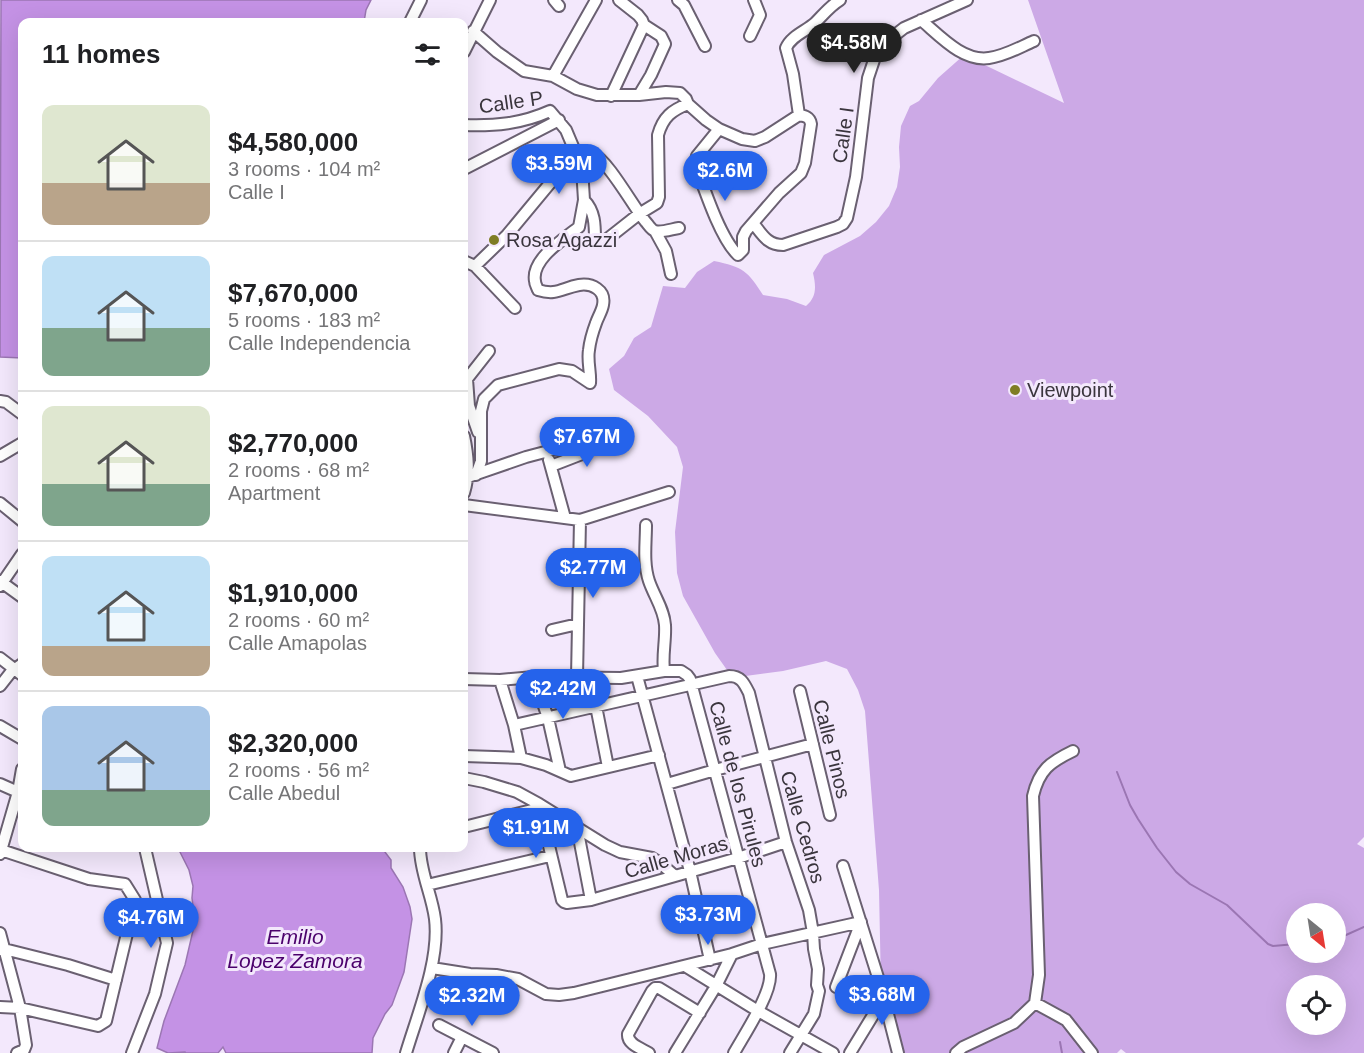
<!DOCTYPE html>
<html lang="en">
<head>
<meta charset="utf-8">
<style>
	:root { --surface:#fff; --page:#f2f2f2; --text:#202124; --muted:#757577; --line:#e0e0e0; --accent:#2563eb }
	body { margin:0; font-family:Helvetica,sans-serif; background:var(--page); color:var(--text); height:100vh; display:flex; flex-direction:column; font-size:22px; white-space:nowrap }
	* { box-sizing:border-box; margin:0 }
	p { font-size:20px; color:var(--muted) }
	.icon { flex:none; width:33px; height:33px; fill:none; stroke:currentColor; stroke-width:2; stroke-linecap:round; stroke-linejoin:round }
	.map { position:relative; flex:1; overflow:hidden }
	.side { position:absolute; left:18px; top:18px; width:450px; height:834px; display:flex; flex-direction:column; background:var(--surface); border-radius:12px; box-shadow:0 6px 24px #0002 }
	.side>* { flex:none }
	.needle { width:39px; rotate:150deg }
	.tools { position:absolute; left:1286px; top:903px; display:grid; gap:12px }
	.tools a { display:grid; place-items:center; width:60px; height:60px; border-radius:50%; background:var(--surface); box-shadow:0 6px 24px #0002; font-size:30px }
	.price { position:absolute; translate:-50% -51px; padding:0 14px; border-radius:21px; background:var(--accent); color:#fff; font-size:20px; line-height:39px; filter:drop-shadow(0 2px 3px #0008) }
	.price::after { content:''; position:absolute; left:50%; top:36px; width:18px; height:14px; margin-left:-9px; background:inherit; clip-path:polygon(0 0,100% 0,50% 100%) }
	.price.selected { background:#222; color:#fff }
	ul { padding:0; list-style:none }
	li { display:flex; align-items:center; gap:18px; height:150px; padding:0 24px }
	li+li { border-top:2px solid var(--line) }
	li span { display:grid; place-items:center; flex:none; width:168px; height:120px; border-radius:12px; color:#555 }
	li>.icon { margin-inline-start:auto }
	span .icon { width:72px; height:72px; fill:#fffc; stroke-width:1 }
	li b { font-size:26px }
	h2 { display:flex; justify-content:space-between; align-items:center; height:72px; padding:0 24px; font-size:26px }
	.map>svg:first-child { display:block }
</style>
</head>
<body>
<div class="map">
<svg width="1364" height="1053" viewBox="0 0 1364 1053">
	<rect width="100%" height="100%" fill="#f3e8fc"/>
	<path fill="#cca9e6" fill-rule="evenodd" d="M1028 0H1364V837L1357 844 1364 848V1053H1126L1121 1049 1117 1053H898L881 987 879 890 865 711 858 690 847 669 826 661 783 671 738 677 729 676 727 670 715 653 683 596 677 573 675 532 683 467 677 447 648 416 614 390 609 369 624 356 634 338 651 327 663 286 685 288 697 272 714 261C743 267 748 271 763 295L787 299 806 306C817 297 816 286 813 273L824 255 860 236 876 222 889 206 897 187 900 167 899 147 901 126 910 106 919 101 938 78 964 55 1064 103ZM1296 914H1335V952H1296ZM1296 986H1335V1024H1296Z"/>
	<path fill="#c492e5" stroke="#9b76b3" stroke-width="1.5" d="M1 0H371L366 10 364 22H22V358L0 357Z
		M178 848H382L391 860V868L403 887 410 907 412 919 404 972 392 1005 385 1014 373 1038 372 1053H226L223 1047 218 1053H186L185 1052 168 1053 157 1048 164 1021 185 965 195 922 192 898 193 886 189 870Z"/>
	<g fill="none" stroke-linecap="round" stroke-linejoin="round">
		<path stroke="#9b76b3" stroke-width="2" d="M1117 772 1130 805 1138 819 1157 848 1176 872 1190 884 1227 905 1268 944 1273 946 1296 944
			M1335 937 1346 935 1364 927
			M1060 1042 1062 1053"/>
		<g stroke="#6a6071" stroke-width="14">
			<path id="minor" d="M554 0 559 6
				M619 0 638 15 642 20 644 25 661 36 665 44 651 75 639 95
				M678 0 684 5 705 46
				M921 20C940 36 963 62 989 58 1005 56 1020 47 1034 41
				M410 22 421 0
				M473 31 497 52 524 71 553 76 577 89 597 95H639L666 92 680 93 686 99 688 104 706 120 719 129 742 139 755 141 765 137 799 115C805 116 810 117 811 124L805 163 801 173 779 193 746 231 743 237V250L738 255C720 238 704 188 695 163L697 156 719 129
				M750 36 760 15 754 0
				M464 52 490 0
				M553 76 596 0
				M611 96 644 25
				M799 115 793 74 786 48C791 36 806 31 815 23 823 15 830 6 840 0
				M464 125C495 126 521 124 550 111L566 130 582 168 584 200 579 227C564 239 531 259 535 281 535 284 537 287 538 290 557 296 562 288 579 285 592 283 606 290 603 305 602 311 598 317 596 323 593 331 590 341 589 350 587 361 591 373 590 383
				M464 169 559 120
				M584 200C595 211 595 225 595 240L598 243 606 240 639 214 657 203 659 197 658 135C663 117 672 110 688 104
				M753 223C762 234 767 245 783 245L837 227 843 224 847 218 856 177 868 78 876 54 895 35 904 28 967 0
				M655 231 666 251 671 274
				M464 261 475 266 515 308
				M475 266 507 235 571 158C578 153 584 150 593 154 607 159 633 206 645 221 648 224 651 230 655 231 661 233 672 229 679 228
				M0 401 6 402 22 414
				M478 432 469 406 467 379 489 351
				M464 436C468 455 470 473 464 493
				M0 456 22 443
				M549 460 565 518
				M476 475 481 461V411L484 399 498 385 559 369 572 371 590 383
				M468 477 526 457 579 443 585 444 586 448 582 454 551 466
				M0 503 22 521
				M464 505 580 520 669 492
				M646 525C646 543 643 563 649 581 654 596 664 609 665 625 666 640 662 655 664 671
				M0 581 22 597
				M0 586 22 554
				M552 630 578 624
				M0 658 22 675
				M637 676 690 871 710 960
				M534 677 548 718 560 771
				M577 677 580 520
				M582 677 592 692 596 706 608 767
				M464 679 500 680 534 677 621 678 664 671H681L687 675 690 679 770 974C772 993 744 1035 734 1053
				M500 680 514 725 521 758
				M0 686 11 672 22 664
				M800 691 830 815
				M514 725 729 676C741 676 744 683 749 693L786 842 809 910 813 933 814 949 818 969 817 985 819 991 814 1014 790 1053
				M0 726 22 739
				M464 756 521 758 546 765 571 776 659 755
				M464 778 484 782 517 792 539 804 605 845 620 852 652 858 660 863 675 876
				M0 784 18 792
				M667 784 715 770 813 744
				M539 804 562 900 564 902 567 903 591 900 738 858 786 842
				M464 827 540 808
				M577 827 591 900
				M0 854 18 792 22 769
				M843 866 881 987 898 1053
				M427 885 550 856
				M0 933 20 1008 26 1045 24 1050 17 1053
				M0 950 4 949 68 965 116 980
				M685 966 758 1011 833 1053
				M432 968 470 974 496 975 518 979 546 994 559 995 574 993 732 954 762 944 861 922
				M836 987 861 922
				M655 988H659L700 1013
				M1035 1003 1039 975 1033 796C1039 770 1050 762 1073 751
				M0 1007 20 1008 98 1026 106 1021 135 900 125 884 89 879 1 850
				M439 1025 493 1053
				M132 1053 155 994 167 943 145 848
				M406 1053C418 1013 440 960 435 919 432 895 420 872 420 848
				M454 1053 462 1037
				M649 1053C640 1048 627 1044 628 1034L652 991 655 988
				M675 1053 716 986 732 954
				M850 1053 875 1012 881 989
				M956 1053 963 1047 1014 1023 1035 1003 1066 1020 1092 1053"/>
		</g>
		<use href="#minor" stroke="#fff" stroke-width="10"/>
	</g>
	<g fill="#7f7d24" stroke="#f3e8fc" stroke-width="2">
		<circle cx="494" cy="240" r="6"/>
		<circle cx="1015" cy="390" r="6"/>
	</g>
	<g text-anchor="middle" stroke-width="6" stroke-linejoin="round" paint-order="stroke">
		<g font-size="20" fill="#3a353d" stroke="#f3e8fc">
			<text transform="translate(511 102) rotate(-8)" y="7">Calle P</text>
			<text transform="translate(843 135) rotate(-82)" y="7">Calle I</text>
			<text transform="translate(832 749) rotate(76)" y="7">Calle Pinos</text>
			<text transform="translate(738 784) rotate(75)" y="7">Calle de los Pirules</text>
			<text transform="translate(803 827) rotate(74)" y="7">Calle Cedros</text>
			<text transform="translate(676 857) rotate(-16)" y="7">Calle Moras</text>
		</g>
		<g font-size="20" fill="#3a353d" stroke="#f3e8fc" text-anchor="start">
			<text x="506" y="247">Rosa Agazzi</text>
			<text x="1027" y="397">Viewpoint</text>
		</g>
		<g font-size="21" font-style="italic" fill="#4b016c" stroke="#f3e8fc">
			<text x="295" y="944">Emilio<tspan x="295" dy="24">Lopez Zamora</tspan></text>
		</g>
	</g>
</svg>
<div class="tools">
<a><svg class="needle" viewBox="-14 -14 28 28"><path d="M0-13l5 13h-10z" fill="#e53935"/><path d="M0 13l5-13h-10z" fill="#757577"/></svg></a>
<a><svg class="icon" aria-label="locate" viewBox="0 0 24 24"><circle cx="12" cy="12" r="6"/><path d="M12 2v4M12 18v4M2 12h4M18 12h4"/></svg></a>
</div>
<b class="price selected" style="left:854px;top:74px">$4.58M</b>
<b class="price" style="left:559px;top:195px">$3.59M</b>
<b class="price" style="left:725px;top:202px">$2.6M</b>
<b class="price" style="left:587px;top:468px">$7.67M</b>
<b class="price" style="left:593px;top:599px">$2.77M</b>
<b class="price" style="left:563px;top:720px">$2.42M</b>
<b class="price" style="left:536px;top:859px">$1.91M</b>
<b class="price" style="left:708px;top:946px">$3.73M</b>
<b class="price" style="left:151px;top:949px">$4.76M</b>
<b class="price" style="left:882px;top:1026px">$3.68M</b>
<b class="price" style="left:472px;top:1027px">$2.32M</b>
<section class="side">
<h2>11 homes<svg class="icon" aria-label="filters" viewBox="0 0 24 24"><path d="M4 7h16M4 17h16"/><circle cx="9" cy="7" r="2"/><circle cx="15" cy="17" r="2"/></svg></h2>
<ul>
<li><span style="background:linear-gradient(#dfe7d0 65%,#b9a48a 0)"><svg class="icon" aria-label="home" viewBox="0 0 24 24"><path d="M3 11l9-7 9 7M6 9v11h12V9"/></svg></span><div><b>$4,580,000</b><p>3 rooms · 104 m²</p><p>Calle I</p></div></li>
<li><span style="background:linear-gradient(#bfe0f5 60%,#7fa58c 0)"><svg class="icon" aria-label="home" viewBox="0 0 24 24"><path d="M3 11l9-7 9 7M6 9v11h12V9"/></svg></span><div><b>$7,670,000</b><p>5 rooms · 183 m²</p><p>Calle Independencia</p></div></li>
<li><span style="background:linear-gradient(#dfe7d0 65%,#7fa58c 0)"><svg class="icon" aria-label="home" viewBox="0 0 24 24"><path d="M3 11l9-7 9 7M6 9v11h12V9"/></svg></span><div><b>$2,770,000</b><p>2 rooms · 68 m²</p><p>Apartment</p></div></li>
<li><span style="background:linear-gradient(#bfe0f5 75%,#b9a48a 0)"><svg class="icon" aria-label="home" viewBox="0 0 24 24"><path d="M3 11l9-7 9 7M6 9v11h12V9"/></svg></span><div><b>$1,910,000</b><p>2 rooms · 60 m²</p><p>Calle Amapolas</p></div></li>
<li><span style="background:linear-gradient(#a9c7e8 70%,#7fa58c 0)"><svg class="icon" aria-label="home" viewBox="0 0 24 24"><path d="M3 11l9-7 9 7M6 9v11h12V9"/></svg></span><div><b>$2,320,000</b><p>2 rooms · 56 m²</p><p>Calle Abedul</p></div></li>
</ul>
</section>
</div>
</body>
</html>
